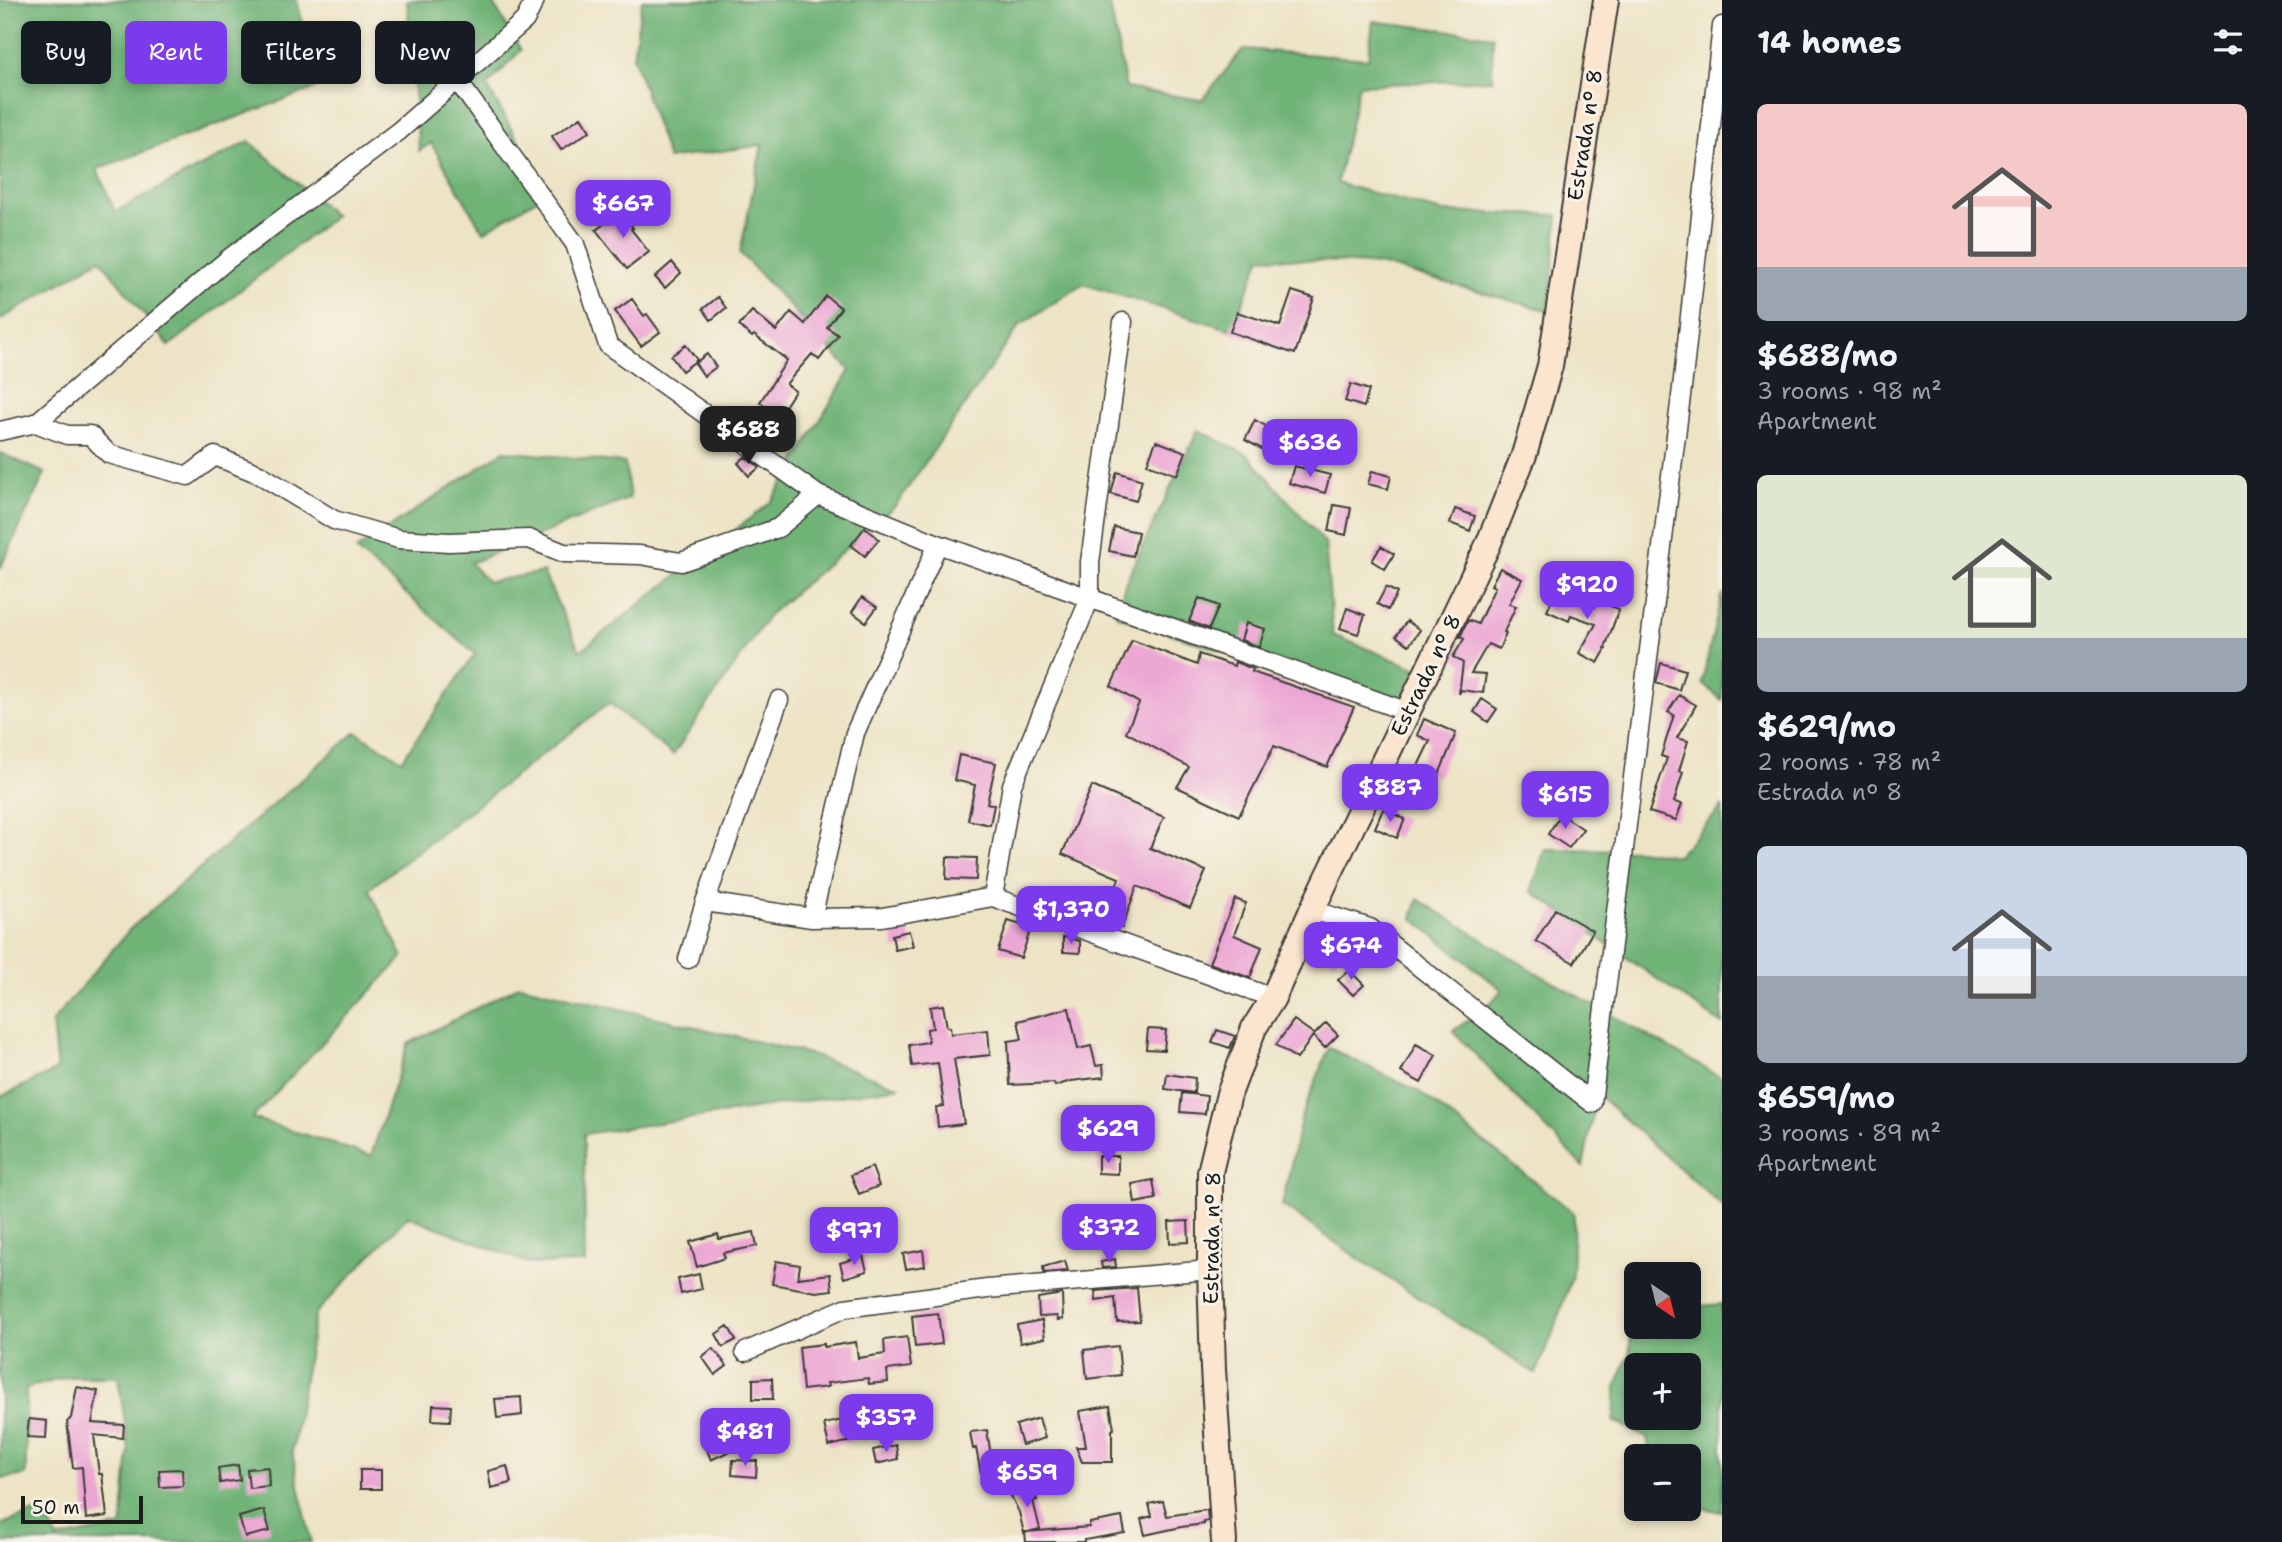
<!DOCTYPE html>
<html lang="en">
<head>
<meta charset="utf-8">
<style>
	:root { --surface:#171b24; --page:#20242c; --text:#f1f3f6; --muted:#9ea1a6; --accent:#7c3aed }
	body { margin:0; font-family:"Shantell Sans",sans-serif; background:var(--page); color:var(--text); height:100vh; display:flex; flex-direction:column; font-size:26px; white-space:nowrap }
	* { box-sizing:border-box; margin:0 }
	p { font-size:23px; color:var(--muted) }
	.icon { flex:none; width:38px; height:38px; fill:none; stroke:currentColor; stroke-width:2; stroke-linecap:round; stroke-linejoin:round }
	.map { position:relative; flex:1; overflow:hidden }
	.sheet { display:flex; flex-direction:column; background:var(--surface); width:560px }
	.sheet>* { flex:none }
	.guide { position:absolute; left:21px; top:21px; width:665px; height:63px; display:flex; gap:14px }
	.needle { width:46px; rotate:145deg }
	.fabs { position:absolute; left:1624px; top:1262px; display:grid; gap:14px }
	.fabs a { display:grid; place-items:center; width:77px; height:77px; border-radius:10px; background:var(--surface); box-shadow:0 4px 10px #0003; font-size:35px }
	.scale { position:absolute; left:21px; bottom:18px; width:122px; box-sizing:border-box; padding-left:7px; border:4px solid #1c1c1c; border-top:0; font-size:19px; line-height:24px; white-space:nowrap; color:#1c1c1c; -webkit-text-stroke:5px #f7f3e8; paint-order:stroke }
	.price { position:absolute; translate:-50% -60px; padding:0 16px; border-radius:14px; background:var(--accent); color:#fff; font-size:23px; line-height:46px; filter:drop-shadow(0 2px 4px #0008) }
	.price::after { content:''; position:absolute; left:50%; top:42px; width:21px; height:16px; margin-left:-10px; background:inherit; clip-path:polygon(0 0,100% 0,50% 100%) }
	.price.on { background:#222; color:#fff }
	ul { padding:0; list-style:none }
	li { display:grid; align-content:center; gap:14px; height:371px; padding:0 35px }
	li span { display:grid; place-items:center; height:217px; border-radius:10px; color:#555 }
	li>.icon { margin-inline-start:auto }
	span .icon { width:126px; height:126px; fill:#fffc; stroke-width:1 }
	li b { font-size:30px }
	h2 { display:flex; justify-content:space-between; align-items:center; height:84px; padding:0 35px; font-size:30px }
	.tag { padding:0 24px; border-radius:10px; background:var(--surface); box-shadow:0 4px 10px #0003; font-size:24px; line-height:63px }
	.tag.on { background:var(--accent); color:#fff }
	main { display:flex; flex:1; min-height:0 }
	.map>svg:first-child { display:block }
</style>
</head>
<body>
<main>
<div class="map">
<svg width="1722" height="1542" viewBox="0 0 1722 1542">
	<rect width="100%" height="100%" fill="#f7f3e8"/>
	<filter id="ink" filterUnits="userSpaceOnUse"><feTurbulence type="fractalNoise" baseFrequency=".0143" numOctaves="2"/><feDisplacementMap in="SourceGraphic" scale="14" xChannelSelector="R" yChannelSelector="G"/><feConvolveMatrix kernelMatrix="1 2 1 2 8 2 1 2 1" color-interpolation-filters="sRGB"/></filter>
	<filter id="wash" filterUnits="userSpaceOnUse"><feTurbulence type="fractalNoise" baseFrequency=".00686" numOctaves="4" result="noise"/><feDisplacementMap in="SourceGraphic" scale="28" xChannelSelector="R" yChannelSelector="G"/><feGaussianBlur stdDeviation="1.57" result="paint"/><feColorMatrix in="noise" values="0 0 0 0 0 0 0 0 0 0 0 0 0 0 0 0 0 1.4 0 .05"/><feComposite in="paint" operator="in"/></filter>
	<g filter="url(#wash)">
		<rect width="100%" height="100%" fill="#ede4c6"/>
		<path fill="#70b377" stroke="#46684a" stroke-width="2" fill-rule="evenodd" d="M0 0H297L316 88 97 169 115 212 249 141 335 216 169 346 100 259 0 320Z
			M407 0H491L521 50 487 86 548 192 483 232 431 143 419 151Z
			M642 0H1109L1126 88 1202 100 1243 49 1368 59 1373 21 1493 36 1492 80 1359 85 1337 183 1442 212 1558 215 1549 311 1382 265 1261 257 1232 330 1083 284 1020 325 896 505 770 614 673 755 609 703 369 889 403 957 252 1118 371 1156 408 1044 520 985 809 1054 900 1087 584 1134 585 1263 531 1264 408 1216 315 1314 292 1452 311 1542H0V1525L45 1508 56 1539 122 1526 129 1450 118 1377H68L26 1388V1475L0 1479V1097L57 1070 52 1022 130 929 356 732 402 760 475 654 356 550 504 451 625 463 630 498 470 563 488 582 543 572 580 651 771 502 850 370 740 253 762 145 668 159 633 56Z
			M1198 430 1248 455 1325 543 1333 635 1420 670 1397 710 1116 615 1126 581Z
			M0 453 45 473 0 569Z
			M1722 593V700L1702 683Z
			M1722 807V1024L1531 891 1545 849 1639 850 1677 856Z
			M1418 899 1525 966 1722 1078V1206L1597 1094 1583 1167 1453 1031 1487 1007 1502 990 1412 918Z
			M1329 1048 1420 1092 1574 1213 1572 1276 1551 1338 1536 1374 1356 1257 1282 1205 1302 1115Z
			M1722 1304V1512L1689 1505V1456H1651L1647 1438 1614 1421 1616 1387 1629 1354 1631 1335 1636 1314V1326H1689V1307ZM1636 1365H1689V1418H1636Z"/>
		<g id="blocks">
			<path fill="#eca7d4" d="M581 117 590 131 561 150 552 136Z
				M621 212 633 228 631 229 649 252 627 269 596 230Z
				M672 262 681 273 665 288 655 277Z
				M1292 291 1314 298 1295 354 1230 332 1237 312 1280 326Z
				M826 296 841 308 827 327 838 335 819 360 812 354 786 384 795 391 780 414 760 402 787 360 754 335 752 337 739 326 752 311 776 331 791 312 805 324Z
				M718 297 726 308 711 320 703 309Z
				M632 299 644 316 647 314 660 332 641 346 615 311Z
				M686 345 697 360 682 371 671 356Z
				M707 354 716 367 704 376 695 363Z
				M1351 384 1369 390 1364 407 1345 401Z
				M1255 420 1282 435 1271 454 1245 440Z
				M1156 441 1186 452 1177 475 1147 464Z
				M745 457 760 467 749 476 738 463Z
				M1294 466 1330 475 1325 493 1289 483Z
				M1372 471 1391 476 1388 489 1368 484Z
				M1117 472 1142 480 1136 501 1111 494Z
				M1334 505 1351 508 1346 535 1329 531Z
				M1455 509 1475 516 1470 531 1450 523Z
				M865 527 879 539 865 556 851 545Z
				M1114 527 1138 532 1133 556 1109 551Z
				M1381 546 1394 554 1385 569 1372 561Z
				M1500 568 1522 579 1509 604 1516 606 1504 632 1506 633 1499 649 1488 644 1471 673 1486 674 1483 693 1461 690 1459 694 1463 663 1453 657 1464 639 1460 637 1468 620 1478 624 1495 587 1491 585Z
				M1386 587 1397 593 1388 610 1377 604Z
				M1557 589 1595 607 1597 601 1619 609 1605 648 1606 649 1598 663 1579 653 1596 624 1571 615 1569 621 1547 611Z
				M862 597 877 607 866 622 852 612Z
				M1199 598 1219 606 1209 629 1189 621Z
				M1347 608 1365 615 1358 634 1340 628Z
				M1407 621 1420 630 1409 645 1396 636Z
				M1246 623 1265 629 1259 647 1241 640Z
				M1132 640 1197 665 1199 654 1234 666 1235 662 1253 669 1252 672 1354 707 1327 767 1274 746 1239 816 1177 787 1189 767 1126 732 1139 703 1111 686Z
				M1661 663 1685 670 1679 690 1656 683Z
				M1679 695 1696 705 1677 738 1688 741 1679 771 1683 772 1674 802 1682 804 1676 820 1649 812 1667 758 1661 756 1674 715 1668 712Z
				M1482 699 1497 709 1488 722 1474 712Z
				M1424 719 1456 733 1438 777 1417 768 1430 741 1417 735Z
				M959 755 996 763 987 803 994 805 990 825 968 820 975 785 954 780Z
				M1092 786 1164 817 1150 848 1206 871 1190 908 1137 886 1122 928 1104 922 1119 878 1062 854Z
				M1383 809 1405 819 1397 838 1375 828Z
				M1561 814 1583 829 1569 848 1548 834Z
				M947 857 977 858 976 880 946 879Z
				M1235 899 1246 903 1234 935 1262 947 1250 978 1209 963Z
				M1555 909 1593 931 1574 963 1536 941Z
				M1008 921 1031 928 1021 958 998 951Z
				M1319 930 1345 947 1335 962 1312 947Z
				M909 931 913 946 895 950 892 935Z
				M1063 937 1080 941V953L1063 952Z
				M1349 970 1364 985 1353 995 1338 980Z
				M943 1005 947 1027H950L951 1034 988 1030 990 1055 954 1059 964 1124 938 1127 936 1107 944 1106 938 1063 912 1066 909 1045 928 1042 927 1029 933 1028 930 1007Z
				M1069 1008 1078 1049 1091 1046 1096 1066 1103 1065 1104 1077 1071 1081 1055 1086 1054 1083 1010 1085 1008 1041 1022 1039 1018 1021Z
				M1294 1020 1314 1034 1297 1059 1276 1045Z
				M1326 1023 1338 1035 1325 1048 1313 1036Z
				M1148 1029 1166 1030 1164 1050 1146 1049Z
				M1217 1030 1235 1036 1230 1048 1212 1042Z
				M1416 1044 1436 1055 1421 1083 1401 1072Z
				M1167 1074 1195 1078 1194 1093 1165 1089Z
				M1182 1093 1207 1096 1205 1114 1180 1112Z
				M1098 1156H1118V1174L1098 1173Z
				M872 1167 879 1186 859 1194 851 1175Z
				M1153 1180 1156 1199 1135 1203 1132 1184Z
				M1188 1221 1189 1242 1170 1243 1169 1222Z
				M754 1232 757 1246 723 1253 725 1258 697 1267 690 1242 718 1234 719 1239Z
				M923 1250 925 1266 906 1269 903 1254Z
				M863 1256 867 1271 844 1278 840 1263Z
				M1115 1259 1116 1267 1102 1268 1101 1262Z
				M776 1261 800 1265 798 1278 830 1274 832 1290 816 1292 772 1284Z
				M1065 1261 1068 1271 1044 1273 1043 1267Z
				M699 1274 702 1289 681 1294 678 1279Z
				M1137 1288 1140 1321 1117 1322 1115 1298 1096 1301 1095 1291Z
				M1062 1294 1063 1319 1058 1320 1057 1316 1039 1317 1038 1298Z
				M938 1313 942 1344 915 1347 912 1316Z
				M1042 1320 1045 1338 1020 1343 1017 1325Z
				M728 1326 736 1340 723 1347 716 1334Z
				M907 1337 911 1367 887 1370 888 1382 869 1384 868 1378 827 1383 828 1387 803 1390 799 1347 824 1344V1347L856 1342 858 1358 885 1354 884 1340Z
				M1118 1346 1121 1375 1087 1379 1084 1350Z
				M713 1348 727 1366 715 1375 702 1357Z
				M772 1378 773 1399H753V1379Z
				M77 1387 98 1391 92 1423 124 1425 123 1438 94 1435 99 1474H102L107 1516 86 1519 82 1467 73 1468 67 1422 71 1418Z
				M521 1397 522 1415 497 1418 495 1399Z
				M433 1405 451 1406 450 1421 432 1420Z
				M1110 1406 1114 1429 1112 1430V1462H1082L1076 1447H1086L1080 1411Z
				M913 1411V1426L896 1427V1412Z
				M1039 1418 1045 1438 1022 1445 1016 1425Z
				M29 1419 47 1421 46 1438 27 1437Z
				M847 1419 851 1441 829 1446 824 1424Z
				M987 1430 992 1462 1003 1460 1006 1474 982 1479 976 1448 973 1449 970 1432Z
				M724 1431 732 1450 711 1460 703 1440Z
				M896 1445 898 1459 876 1464 873 1450Z
				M733 1460 757 1461 756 1477 732 1475Z
				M238 1465 240 1480 220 1483 218 1468Z
				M507 1466 511 1483 491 1488 488 1471Z
				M268 1467 269 1486 249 1488 247 1469Z
				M182 1469 183 1486 160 1487 159 1470Z
				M360 1470H381V1489H360Z
				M1030 1486 1037 1500 1033 1501 1040 1529 1024 1533 1019 1512 1011 1496Z
				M1163 1501 1167 1516 1207 1510 1208 1521 1204 1522V1524L1181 1527 1145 1535 1141 1519 1152 1516 1149 1504Z
				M264 1510 270 1531 245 1537 239 1517Z
				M1122 1517 1125 1533 1084 1540V1542H1026L1025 1532 1089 1527V1523Z"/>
		</g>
	</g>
	<g filter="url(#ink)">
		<use href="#blocks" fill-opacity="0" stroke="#3b3a36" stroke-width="2"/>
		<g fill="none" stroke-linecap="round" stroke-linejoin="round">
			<g stroke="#3b3a36" stroke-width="21">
				<path id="minor" d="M457 80 575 244 608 345 818 495 938 544 1408 712
					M36 423 67 435H90L109 454 188 476 215 456 259 474 334 520 399 539 449 542 529 539 564 553 640 555 681 562 778 528 818 495
					M0 431 36 423 227 260 399 131 525 20 535 0
					M993 897 1012 785 1090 598V562L1123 322
					M705 902 812 918 882 917 993 897 1273 998
					M1312 910 1370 928 1592 1103 1682 388 1722 26
					M812 918 855 733 938 544
					M688 959 705 902 779 700
					M745 1352 845 1308 987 1289 1210 1270"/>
			</g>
			<g stroke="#3b3a36" stroke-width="28">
				<path id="secondary" d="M1224 1542 1213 1369 1210 1270V1172L1229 1094 1254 1028 1273 998 1312 910 1488 545 1524 455 1550 366 1606 0"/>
			</g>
			<use href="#minor" stroke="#fff" stroke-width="18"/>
			<use href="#secondary" stroke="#fbe5cf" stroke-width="24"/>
		</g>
	</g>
	<g text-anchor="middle" stroke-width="6" stroke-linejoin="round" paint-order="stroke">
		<g font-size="21" fill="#1c1c1c" stroke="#f7f3e8">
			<text transform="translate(1585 135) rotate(-81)" y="7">Estrada nº 8</text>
			<text transform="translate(1426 675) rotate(-64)" y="7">Estrada nº 8</text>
			<text transform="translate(1212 1238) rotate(-89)" y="7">Estrada nº 8</text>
		</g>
	</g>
</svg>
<div class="fabs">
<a><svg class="needle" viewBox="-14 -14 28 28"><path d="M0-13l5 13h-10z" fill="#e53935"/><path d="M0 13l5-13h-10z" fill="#9ea1a6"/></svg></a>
<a>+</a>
<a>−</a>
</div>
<div class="scale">50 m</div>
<b class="price" style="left:623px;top:240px">$667</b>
<b class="price on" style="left:748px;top:466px">$688</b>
<b class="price" style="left:1310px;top:479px">$636</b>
<b class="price" style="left:1587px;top:621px">$920</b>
<b class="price" style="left:1390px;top:824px">$887</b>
<b class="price" style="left:1565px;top:831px">$615</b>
<b class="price" style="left:1071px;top:946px">$1,370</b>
<b class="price" style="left:1351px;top:982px">$674</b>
<b class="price" style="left:1108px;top:1165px">$629</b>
<b class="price" style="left:1109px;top:1264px">$372</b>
<b class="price" style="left:854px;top:1267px">$971</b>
<b class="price" style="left:886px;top:1454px">$357</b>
<b class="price" style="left:745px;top:1468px">$481</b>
<b class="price" style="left:1027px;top:1509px">$659</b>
<div class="guide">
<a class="tag">Buy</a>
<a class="tag on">Rent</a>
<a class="tag">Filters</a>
<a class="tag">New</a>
</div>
</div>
<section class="sheet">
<h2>14 homes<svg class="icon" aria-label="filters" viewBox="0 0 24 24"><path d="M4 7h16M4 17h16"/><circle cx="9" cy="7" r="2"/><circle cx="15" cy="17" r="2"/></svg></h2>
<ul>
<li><span style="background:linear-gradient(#f6c9c9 75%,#9aa5b1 0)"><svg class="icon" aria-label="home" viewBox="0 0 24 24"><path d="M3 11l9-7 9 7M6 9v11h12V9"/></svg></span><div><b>$688/mo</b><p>3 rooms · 98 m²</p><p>Apartment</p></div></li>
<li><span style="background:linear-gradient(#dfe7d0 75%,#9aa5b1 0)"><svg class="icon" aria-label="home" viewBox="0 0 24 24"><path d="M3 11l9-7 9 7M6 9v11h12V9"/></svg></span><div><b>$629/mo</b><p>2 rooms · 78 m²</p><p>Estrada nº 8</p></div></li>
<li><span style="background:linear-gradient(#c9d6e8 60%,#9aa5b1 0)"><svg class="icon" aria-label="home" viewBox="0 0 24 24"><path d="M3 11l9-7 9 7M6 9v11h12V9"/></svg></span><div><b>$659/mo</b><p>3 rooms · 89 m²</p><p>Apartment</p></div></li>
</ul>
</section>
</main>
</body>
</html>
